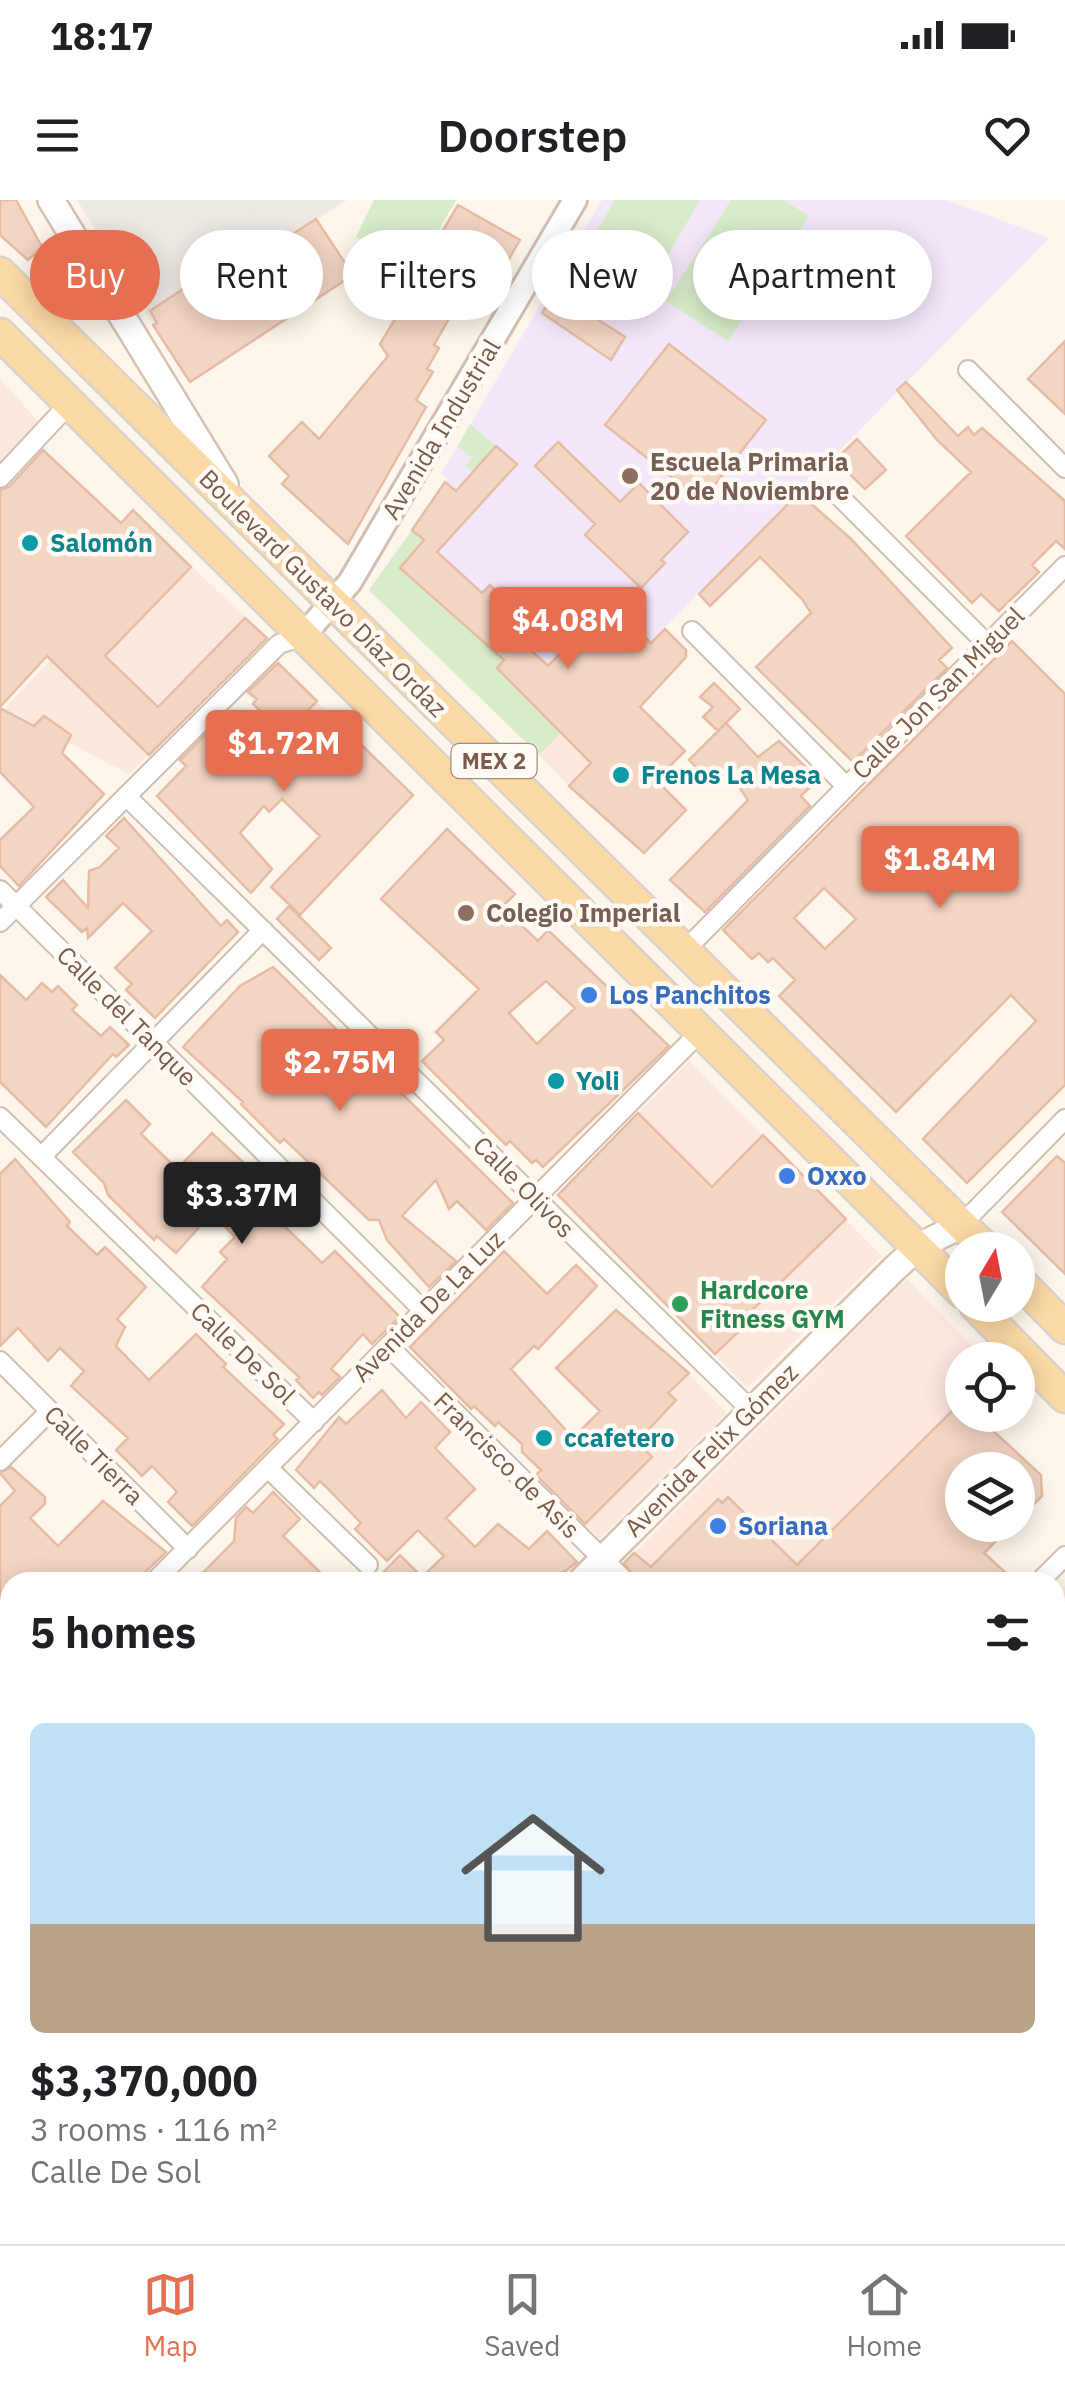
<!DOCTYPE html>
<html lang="en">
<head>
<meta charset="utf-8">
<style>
	:root { --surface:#fff; --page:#f2f2f2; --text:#202124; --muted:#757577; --line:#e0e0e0; --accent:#e76f51 }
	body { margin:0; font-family:"IBM Plex Sans",sans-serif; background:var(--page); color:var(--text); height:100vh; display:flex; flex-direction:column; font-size:38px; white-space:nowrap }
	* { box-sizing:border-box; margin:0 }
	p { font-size:32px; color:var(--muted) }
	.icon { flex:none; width:55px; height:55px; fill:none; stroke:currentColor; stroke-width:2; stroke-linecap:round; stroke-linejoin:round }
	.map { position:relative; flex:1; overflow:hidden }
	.side { position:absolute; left:0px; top:1372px; width:1065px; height:672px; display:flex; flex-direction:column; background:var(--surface); border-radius:30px 30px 0 0; box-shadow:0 5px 25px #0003 }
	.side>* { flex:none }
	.hud { position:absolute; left:30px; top:30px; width:1005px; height:90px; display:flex; gap:20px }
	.needle { width:65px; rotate:10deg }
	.fabs { position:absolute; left:945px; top:1032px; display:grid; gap:20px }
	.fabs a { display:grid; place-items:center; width:90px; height:90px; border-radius:50%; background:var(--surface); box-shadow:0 5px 25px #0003; font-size:50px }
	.price { position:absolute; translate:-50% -85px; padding:0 22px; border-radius:10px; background:var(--accent); color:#fff; font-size:32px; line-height:65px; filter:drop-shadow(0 2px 5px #0008) }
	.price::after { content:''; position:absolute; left:50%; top:60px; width:30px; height:22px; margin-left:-15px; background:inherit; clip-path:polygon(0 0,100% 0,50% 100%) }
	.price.selected { background:#222; color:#fff }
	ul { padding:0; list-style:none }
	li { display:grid; align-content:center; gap:20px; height:530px; padding:0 30px }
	li span { display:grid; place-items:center; height:310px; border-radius:15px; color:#555 }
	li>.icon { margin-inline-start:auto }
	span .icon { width:180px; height:180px; fill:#fffc; stroke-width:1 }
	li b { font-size:42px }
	h2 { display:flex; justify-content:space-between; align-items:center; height:120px; padding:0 30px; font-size:42px }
	.chip { padding:0 35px; border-radius:45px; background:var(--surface); box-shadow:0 5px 25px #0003; font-size:35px; line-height:90px }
	.chip.selected { background:var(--accent); color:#fff }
	.status { display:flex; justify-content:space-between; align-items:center; height:70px; padding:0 50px; background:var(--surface); direction:ltr }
	.status svg { height:28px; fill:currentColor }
	header { display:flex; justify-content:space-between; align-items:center; height:130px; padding:0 30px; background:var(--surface); font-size:45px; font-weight:600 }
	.tab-bar { display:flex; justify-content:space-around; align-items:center; height:140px; border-top:2px solid var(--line); background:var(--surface); font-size:28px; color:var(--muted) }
	.tab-bar a { display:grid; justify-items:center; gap:5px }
	.tab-bar .selected { color:var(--accent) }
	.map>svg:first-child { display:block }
</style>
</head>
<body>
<div class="status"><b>18:17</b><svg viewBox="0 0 49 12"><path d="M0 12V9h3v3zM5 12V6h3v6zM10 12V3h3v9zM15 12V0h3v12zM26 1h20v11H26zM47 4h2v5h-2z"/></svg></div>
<header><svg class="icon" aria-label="menu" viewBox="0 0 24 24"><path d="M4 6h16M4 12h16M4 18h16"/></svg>Doorstep<svg class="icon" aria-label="heart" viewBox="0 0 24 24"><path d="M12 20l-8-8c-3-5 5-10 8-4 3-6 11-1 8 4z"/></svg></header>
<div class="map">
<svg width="1065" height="2044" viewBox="0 0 1065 2044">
	<rect width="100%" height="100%" fill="#fdf6ec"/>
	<path fill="#fde8e0" d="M0 179 39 222 0 265Z
		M165 341 267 438 129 574 4 509Z
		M276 462 344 528 278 595 249 569 285 535 245 492Z
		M612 481 644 510 569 586 539 555Z
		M689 861 882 1056 747 1188 558 995Z
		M907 1079 986 1160H962V1215H1003L922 1296 1013 1380 639 1382 622 1365Z
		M664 1149 727 1213 599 1339 536 1275Z
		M1065 1386V1497L1055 1487V1396Z"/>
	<path fill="#efe9e4" d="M77 0H347L153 125Z
		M39 2035H110L119 2044H30Z"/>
	<path fill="#f3e8fa" d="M602 0H946L1049 38 539 555 369 390 448 279 441 274Z"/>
	<path fill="#d8ecc9" d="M374 0H456L419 64 411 68 356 37Z
		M615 0H700L650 86 587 48Z
		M731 0H783L809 16 728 141 666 101Z
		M470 224 496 246 472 272 465 266 472 258 458 246Z
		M412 330 424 340 401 368 504 460 497 468 563 531 539 555 369 390Z"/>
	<path fill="#f3d5c3" stroke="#e6bba3" stroke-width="2.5" fill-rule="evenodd" d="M0 0H16L42 47 28 60 0 35Z
		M458 5 520 40 493 86 474 75 434 145 439 148 427 169 433 172 416 200 426 207 348 344 282 284 289 276 269 256 302 222 319 239 388 156 380 144 419 79 427 83 442 57 435 53 440 45 436 42Z
		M316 19 353 75 190 182 153 125 157 123 150 111 188 86 197 96Z
		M558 87 593 108 589 114 625 137 611 160 542 113Z
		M1065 141V214L1028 179Z
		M669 144 766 220 702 301 605 225Z
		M906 182 958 236 968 227 974 235 982 228 1065 301V349L1056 341 1032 365 1039 372 999 411 981 394 972 403 906 336 971 272 937 240 897 190Z
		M857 239 886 270 865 289 835 260Z
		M558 242 620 302 639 283 688 332 661 360 665 363 641 388 585 335 595 324 535 266Z
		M496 246 517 264 437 352 482 393 490 385 535 428 522 442 548 466 610 403 651 443 665 429 686 450V457L640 507 685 551 656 580 686 610 644 653 569 586 591 563 497 468 504 460 400 368 424 340 412 330 445 282 456 291Z
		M43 250 121 323 133 310 191 367 105 456 158 507 245 418 267 438 149 555 47 456 0 507V290L9 287Z
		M799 293 851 339 952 448 939 460 947 468 853 562 756 467 811 413 802 399 760 357 710 406 699 394Z
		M1012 441 1065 494V885L967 983 923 939 1036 821 1011 795 896 912 779 796 795 780 773 758 768 762 759 753 752 759 723 730ZM824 688 856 719 825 749 794 718Z
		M278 463 317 501 286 533 314 558 344 528 413 595 300 715 271 687 320 636 282 599 269 612 264 606 240 633 272 669 251 693 157 596 186 566 180 560 220 520 261 560 285 534 253 504 257 499 248 492Z
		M714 483 740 509 718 531 703 517 713 507 700 497Z
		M0 508 34 526 44 516 71 535 62 553 104 594 19 686 0 666V640L34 607 0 572Z
		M726 523 758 557 779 541 818 579 801 596 810 606 705 712 670 680 748 600 730 574 717 587 689 560Z
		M124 618 221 726 227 720 238 732 155 818 126 790 132 784 115 768 152 731 123 703 88 738 87 728 82 732 46 697 63 680 88 708 89 671 100 667 119 648 106 636Z
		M447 629 515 694 502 707 538 741 548 730 669 846 543 967 536 960 532 963 510 941 506 945 422 861 444 840 436 832 479 789 381 699ZM546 781 575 808 537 844 509 813Z
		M289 706 331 748 319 760 277 719Z
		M273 767 513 1003 486 1030 457 1001 449 1009 436 980 402 1016 456 1061 429 1087 387 1040 379 1020H369L284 939 280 943 241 904 243 902 183 847 240 786Z
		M0 775 26 800 42 783 52 792 58 786 77 805 72 810 101 836 110 827 129 845 116 857 113 854 46 927 0 882Z
		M126 900 150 924 141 934 177 969 212 933 284 1001 281 1005 285 1009 276 1018 311 1052 322 1063 335 1051 400 1117 372 1144 363 1134 331 1169 340 1177 322 1195 319 1192 313 1198 296 1180 299 1177 202 1087 227 1059 220 1052 235 1037 212 1013 176 1053 157 1036 154 1040 108 995 104 983 73 952Z
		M638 913 712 987 763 935 846 1019 744 1118 749 1122 715 1154 558 995Z
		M1057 956 1065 963V1074L1002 1012Z
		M15 959 70 1022 67 1026 97 1055 105 1047 146 1087 117 1119 125 1127 116 1146 149 1180 196 1134 226 1164 223 1167 284 1224 273 1235 278 1239 192 1326 168 1302 177 1292 152 1266 142 1276 116 1250 128 1238 71 1186 84 1171 60 1148 48 1161 18 1128 0 1146V974Z
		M504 1051 547 1094 576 1065 597 1086 538 1149 534 1146 511 1169 573 1238 600 1211 556 1168 616 1110 689 1173 668 1193 676 1200 637 1242 652 1257 585 1324 536 1275 541 1270 522 1252V1244L498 1222 495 1226 474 1206 471 1209 410 1147Z
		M382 1190 406 1218 421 1202 450 1232 435 1248 475 1289 446 1318 475 1347 498 1324 529 1349 547 1331 577 1362 551 1382H374L400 1355 422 1377 444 1356 418 1330 387 1361 355 1329 361 1323 330 1291 320 1281 314 1288 296 1270 339 1217 346 1224Z
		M962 1201V1215H1003L990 1228 1041 1275 1042 1296 1018 1320V1270H962V1325H1012L984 1353 1016 1382H638L624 1363 634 1353 651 1367 718 1299 722 1303 728 1297 797 1365Z
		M11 1267 45 1297V1304L30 1318 58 1346 103 1301 166 1352 135 1382H10V1393L0 1402V1306L15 1291 0 1273Z
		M273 1292 300 1319 283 1336 330 1382H194L234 1341 236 1318 246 1307 253 1313Z"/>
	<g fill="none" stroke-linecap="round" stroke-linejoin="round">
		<g stroke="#d1beb0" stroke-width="22">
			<path id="minor" d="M968 170 1065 268
				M0 278 69 204
				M837 294 987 444
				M692 431 846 586
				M126 596 751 1210
				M0 690 424 1111
				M0 722 279 444 303 436
				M686 749 1065 366
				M0 917 314 1222
				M41 957 263 730
				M961 1025 1065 919
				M389 1147 626 1382
				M0 1161 188 1349
				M0 1261 50 1211
				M268 1268 368 1365
				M154 1382 702 830
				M1039 1382 1065 1356
				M1055 1519 1065 1528
				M0 1538 10 1528
				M1055 1838 1065 1847
				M136 2035 145 2044
				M1020 2035 1030 2044
				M378 2044 387 2035
				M709 2044 718 2035
				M930 2044 939 2035"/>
		</g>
		<g stroke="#d1beb0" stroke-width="28">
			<path id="tertiary" d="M303 436 350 382 575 0"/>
		</g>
		<g stroke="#d6c0b0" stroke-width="30">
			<path id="secondary" d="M51 0 225 284
				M580 1382 895 1068 918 1047 961 1025
				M0 1902 10 1911"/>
		</g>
		<g stroke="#dad1cd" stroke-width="35">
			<path id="primary" d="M0 73 987 1050
				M0 134 962 1092
				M1018 1080 1065 1128
				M975 1105 1065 1197"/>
		</g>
		<use href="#minor" stroke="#fff" stroke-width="18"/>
		<use href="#tertiary" stroke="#fff" stroke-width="22"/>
		<use href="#secondary" stroke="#fff" stroke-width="25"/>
		<use href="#primary" stroke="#fbd9a5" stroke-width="30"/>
	</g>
	<g fill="#8d6e63" stroke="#fffaf3" stroke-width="4">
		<circle cx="630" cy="276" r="10"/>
		<circle cx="466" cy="713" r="10"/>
	</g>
	<g fill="#0f9aa8" stroke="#fffaf3" stroke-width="4">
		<circle cx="30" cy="343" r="10"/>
		<circle cx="621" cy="575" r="10"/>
		<circle cx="556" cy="881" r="10"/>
		<circle cx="544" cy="1238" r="10"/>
	</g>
	<g fill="#3f7fe0" stroke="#fffaf3" stroke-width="4">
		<circle cx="589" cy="795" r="10"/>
		<circle cx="787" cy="976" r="10"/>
		<circle cx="718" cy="1326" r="10"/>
	</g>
	<circle fill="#2e9e5b" stroke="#fffaf3" stroke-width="4" cx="680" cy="1104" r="10"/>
	<g text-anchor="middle" stroke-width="9" stroke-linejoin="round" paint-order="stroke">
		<rect fill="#fffaf3" stroke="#a28b7f" stroke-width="2.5" x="451.5" y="544" width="85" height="34" rx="8"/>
		<g font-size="22" font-weight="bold" fill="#7a5c4d">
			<text x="494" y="569">MEX 2</text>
		</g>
		<g font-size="25" fill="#7a5c4d" stroke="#fffaf3">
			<text transform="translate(441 229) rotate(-59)" y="9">Avenida Industrial</text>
			<text transform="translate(323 393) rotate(45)" y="9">Boulevard Gustavo Díaz Ordaz</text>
			<text transform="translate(938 493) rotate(-45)" y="9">Calle Jon San Miguel</text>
			<text transform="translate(127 816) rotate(45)" y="9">Calle del Tanque</text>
			<text transform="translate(524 987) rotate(45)" y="9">Calle Olivos</text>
			<text transform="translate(428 1106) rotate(-45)" y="9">Avenida De La Luz</text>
			<text transform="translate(243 1153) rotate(44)" y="9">Calle De Sol</text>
			<text transform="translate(711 1250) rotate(-45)" y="9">Avenida Felix Gómez</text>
			<text transform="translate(94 1255) rotate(45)" y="9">Calle Tierra</text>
			<text transform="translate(507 1265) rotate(45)" y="9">Francisco de Asis</text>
		</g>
		<g font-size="25" font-weight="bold" fill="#785e54" stroke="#fffaf3" text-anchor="start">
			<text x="650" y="271">Escuela Primaria<tspan x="650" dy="29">20 de Noviembre</tspan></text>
			<text x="486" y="722">Colegio Imperial</text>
		</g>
		<g font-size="25" font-weight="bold" fill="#0d838f" stroke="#fffaf3" text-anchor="start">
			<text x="50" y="352">Salomón</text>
			<text x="641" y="584">Frenos La Mesa</text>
			<text x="576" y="890">Yoli</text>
			<text x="564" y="1247">ccafetero</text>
		</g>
		<g font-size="25" font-weight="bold" fill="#366cbe" stroke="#fffaf3" text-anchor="start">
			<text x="609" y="804">Los Panchitos</text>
			<text x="807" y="985">Oxxo</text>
			<text x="738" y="1335">Soriana</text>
		</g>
		<g font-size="25" font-weight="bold" fill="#27864d" stroke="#fffaf3" text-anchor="start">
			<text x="700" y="1099">Hardcore<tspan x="700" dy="29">Fitness GYM</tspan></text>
		</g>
	</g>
</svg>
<div class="fabs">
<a><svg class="needle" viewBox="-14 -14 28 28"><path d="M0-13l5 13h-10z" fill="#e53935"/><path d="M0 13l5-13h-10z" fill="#757577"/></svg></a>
<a><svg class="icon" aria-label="locate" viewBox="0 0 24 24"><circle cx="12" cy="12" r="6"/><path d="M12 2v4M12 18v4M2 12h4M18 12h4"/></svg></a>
<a><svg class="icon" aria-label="layers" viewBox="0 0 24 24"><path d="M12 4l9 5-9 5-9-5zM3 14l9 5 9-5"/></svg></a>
</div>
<b class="price" style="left:568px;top:472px">$4.08M</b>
<b class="price" style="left:284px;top:595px">$1.72M</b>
<b class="price" style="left:940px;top:711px">$1.84M</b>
<b class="price" style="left:340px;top:914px">$2.75M</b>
<b class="price selected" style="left:242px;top:1047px">$3.37M</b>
<div class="hud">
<a class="chip selected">Buy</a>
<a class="chip">Rent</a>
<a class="chip">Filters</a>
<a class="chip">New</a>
<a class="chip">Apartment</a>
</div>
<section class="side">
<h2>5 homes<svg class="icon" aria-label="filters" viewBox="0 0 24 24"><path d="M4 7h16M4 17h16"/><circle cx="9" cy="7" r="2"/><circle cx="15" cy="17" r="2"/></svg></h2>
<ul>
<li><span style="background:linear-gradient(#bfe0f5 65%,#b9a48a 0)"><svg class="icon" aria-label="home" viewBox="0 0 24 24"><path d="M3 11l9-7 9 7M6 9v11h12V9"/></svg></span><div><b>$3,370,000</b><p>3 rooms · 116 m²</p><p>Calle De Sol</p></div></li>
</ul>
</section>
</div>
<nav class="tab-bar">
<a class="selected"><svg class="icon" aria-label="map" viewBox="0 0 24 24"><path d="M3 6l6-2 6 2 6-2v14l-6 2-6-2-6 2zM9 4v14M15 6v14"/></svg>Map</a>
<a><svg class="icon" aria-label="saved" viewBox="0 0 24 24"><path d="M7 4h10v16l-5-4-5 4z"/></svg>Saved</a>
<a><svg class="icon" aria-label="home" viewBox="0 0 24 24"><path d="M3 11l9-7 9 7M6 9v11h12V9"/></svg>Home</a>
</nav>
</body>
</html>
